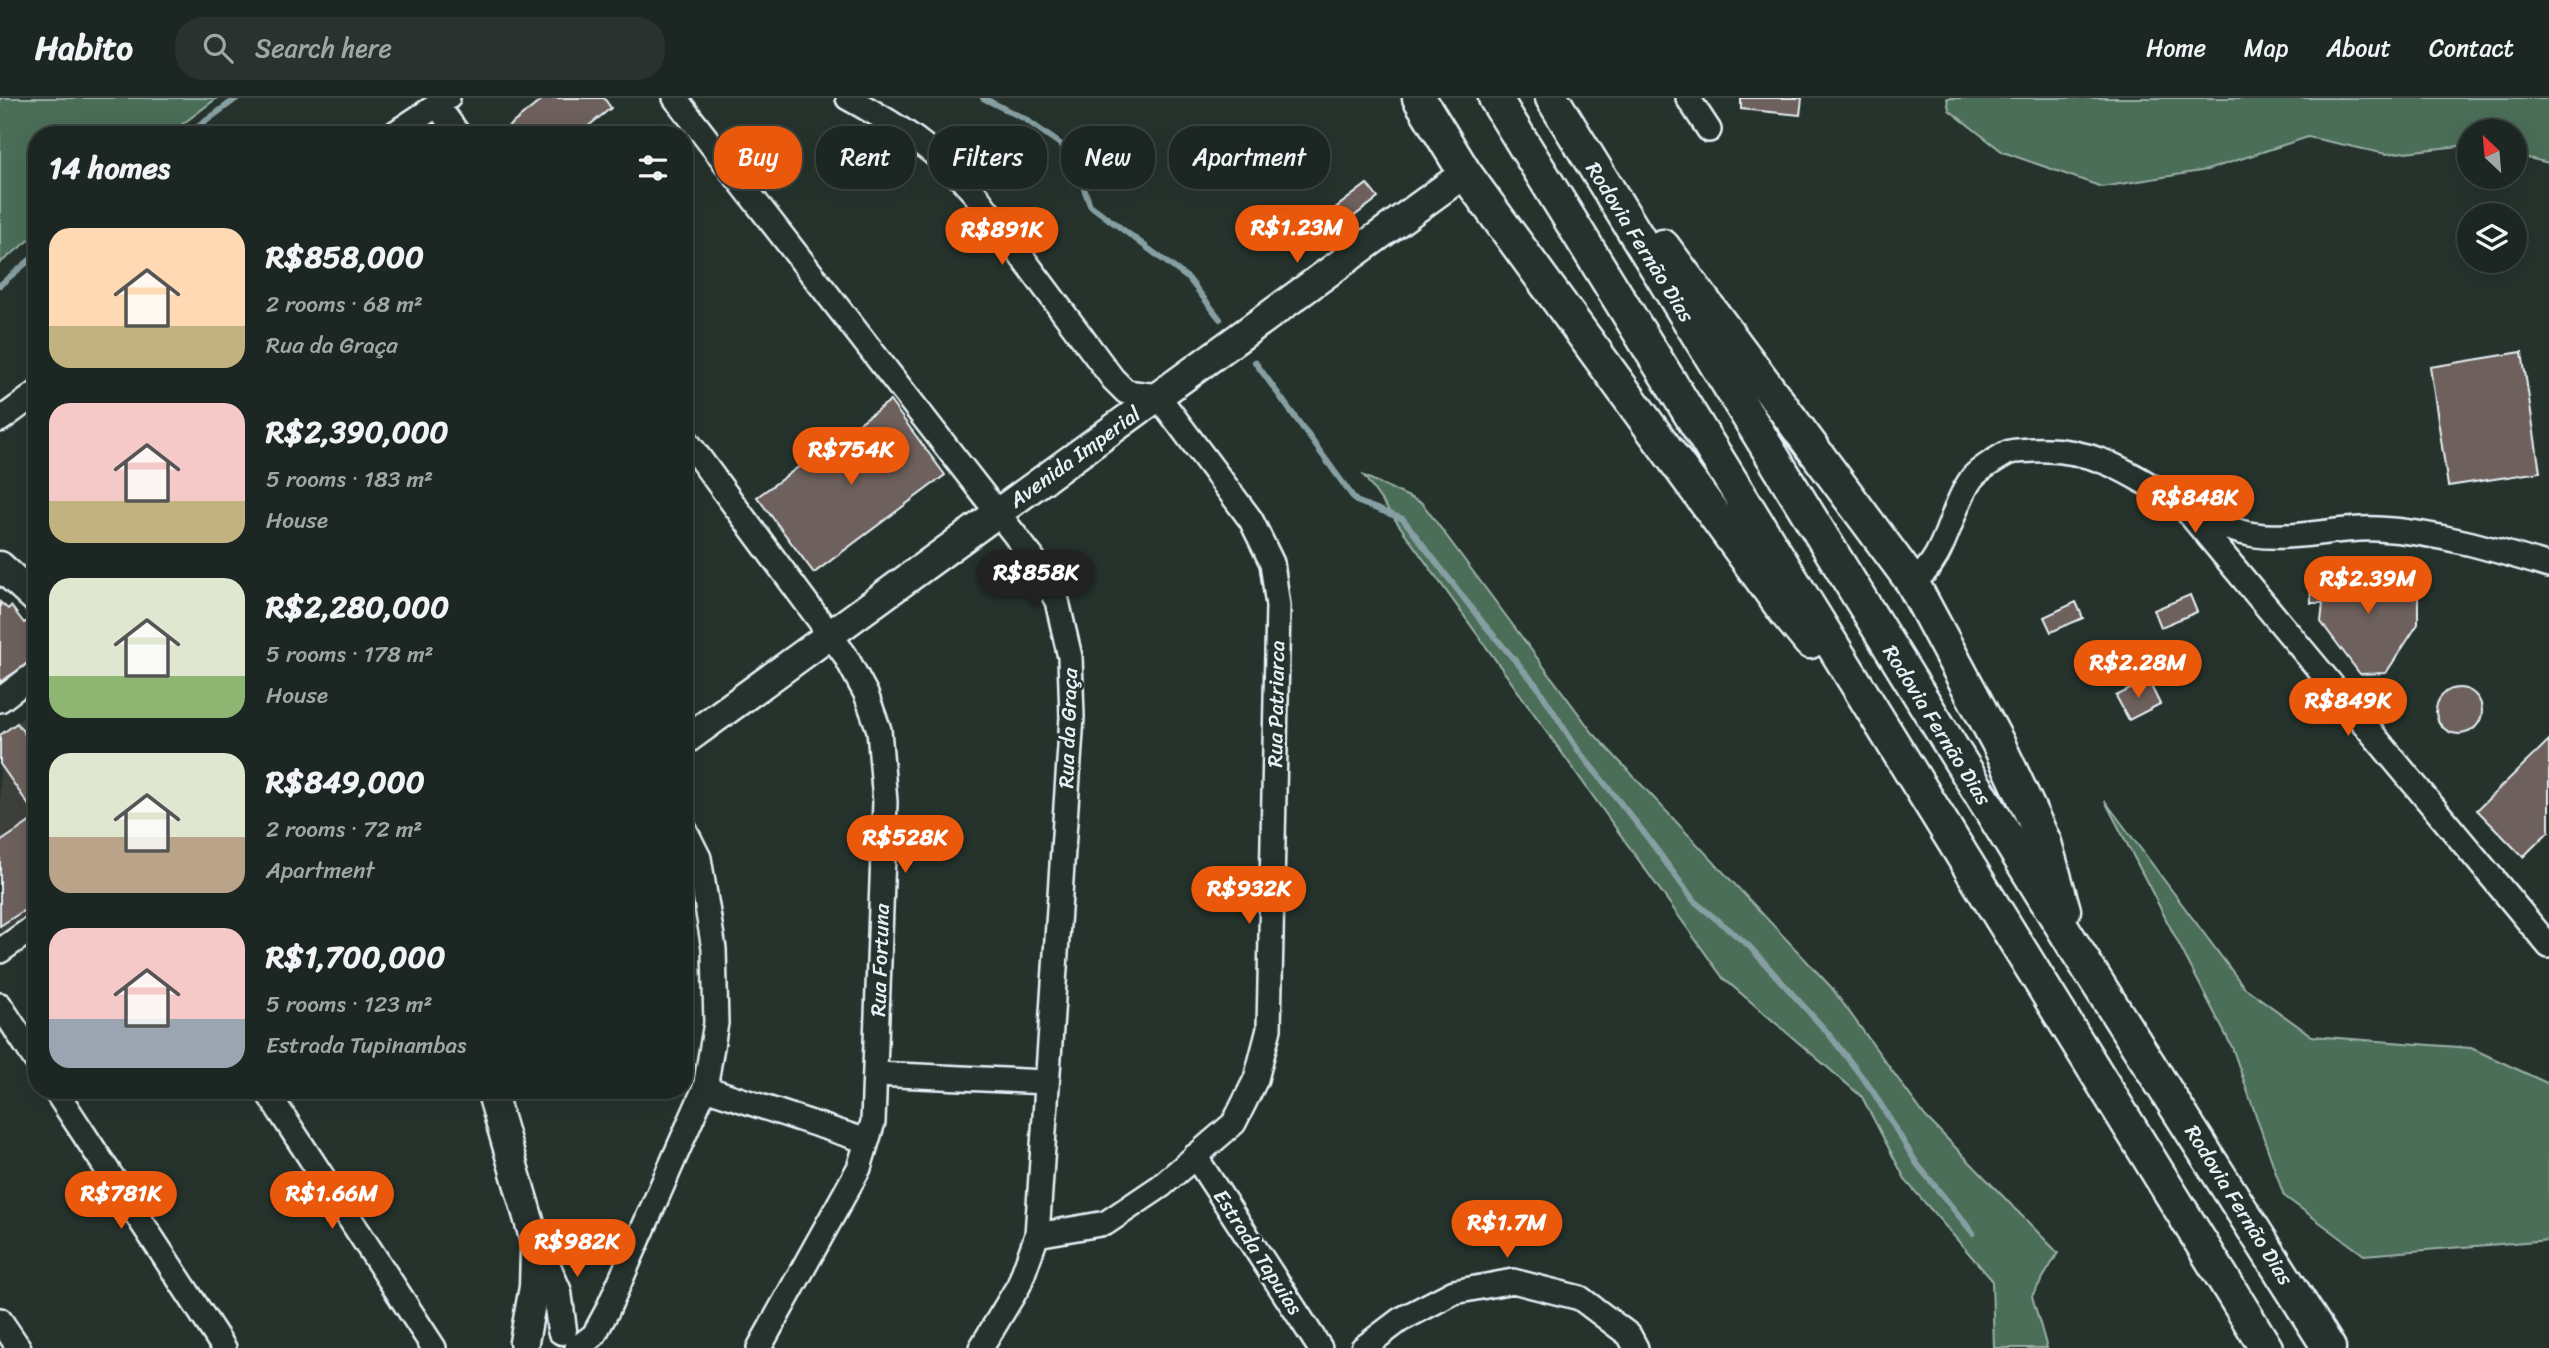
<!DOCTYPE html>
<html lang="en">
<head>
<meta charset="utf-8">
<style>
	:root { --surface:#1c2622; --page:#29322f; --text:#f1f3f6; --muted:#a0a5a5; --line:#3a4340; --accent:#ea580c }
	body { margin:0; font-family:Sriracha,sans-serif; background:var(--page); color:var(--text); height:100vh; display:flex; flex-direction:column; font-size:26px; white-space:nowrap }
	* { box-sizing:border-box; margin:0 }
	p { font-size:23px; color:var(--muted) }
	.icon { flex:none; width:38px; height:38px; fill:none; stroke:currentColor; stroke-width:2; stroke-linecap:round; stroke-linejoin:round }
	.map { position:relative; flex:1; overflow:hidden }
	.drawer { position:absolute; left:28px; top:28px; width:665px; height:973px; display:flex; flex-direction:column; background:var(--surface); border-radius:28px; box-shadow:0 7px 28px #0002,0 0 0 2px var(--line) }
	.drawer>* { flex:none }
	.top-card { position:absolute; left:714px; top:28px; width:665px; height:63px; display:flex; gap:14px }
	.needle { width:46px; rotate:334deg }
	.tools { position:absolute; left:2457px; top:21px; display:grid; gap:14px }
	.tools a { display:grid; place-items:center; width:70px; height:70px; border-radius:50%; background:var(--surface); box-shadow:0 7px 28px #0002,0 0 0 2px var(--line); font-size:35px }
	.price { position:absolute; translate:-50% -60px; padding:0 16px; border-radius:24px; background:var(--accent); color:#fff; font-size:23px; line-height:46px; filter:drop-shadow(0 2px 4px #0008) }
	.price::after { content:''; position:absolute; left:50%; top:42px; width:21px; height:16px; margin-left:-10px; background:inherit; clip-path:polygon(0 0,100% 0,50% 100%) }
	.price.current { background:#222; color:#fff }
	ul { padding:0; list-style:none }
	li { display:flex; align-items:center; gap:21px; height:175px; padding:0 21px }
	li span { display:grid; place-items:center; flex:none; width:196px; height:140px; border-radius:21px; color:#555 }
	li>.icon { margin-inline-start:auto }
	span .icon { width:84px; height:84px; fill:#fffc; stroke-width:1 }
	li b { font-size:30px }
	h2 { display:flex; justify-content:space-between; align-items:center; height:84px; padding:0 21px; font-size:30px }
	.pill { padding:0 24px; border-radius:28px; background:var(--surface); box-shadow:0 7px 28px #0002,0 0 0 2px var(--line); font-size:24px; line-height:63px }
	.pill.current { background:var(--accent); color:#fff }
	header { display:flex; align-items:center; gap:42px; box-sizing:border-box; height:98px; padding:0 35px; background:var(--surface); border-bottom:2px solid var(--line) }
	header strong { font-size:33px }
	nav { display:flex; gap:38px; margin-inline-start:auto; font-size:24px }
	.search { width:490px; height:63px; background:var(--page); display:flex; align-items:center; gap:18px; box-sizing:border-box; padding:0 24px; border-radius:28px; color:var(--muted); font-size:26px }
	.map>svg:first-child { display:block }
</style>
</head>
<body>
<header>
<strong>Habito</strong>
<div class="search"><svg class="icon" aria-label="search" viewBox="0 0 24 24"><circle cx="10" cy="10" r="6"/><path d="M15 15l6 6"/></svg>Search here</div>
<nav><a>Home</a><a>Map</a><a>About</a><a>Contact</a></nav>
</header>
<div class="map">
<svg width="2549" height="1250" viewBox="0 0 2549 1250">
	<rect width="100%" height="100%" fill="#26332d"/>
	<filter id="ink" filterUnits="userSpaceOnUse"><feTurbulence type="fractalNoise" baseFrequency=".0143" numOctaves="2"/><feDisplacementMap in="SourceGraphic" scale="14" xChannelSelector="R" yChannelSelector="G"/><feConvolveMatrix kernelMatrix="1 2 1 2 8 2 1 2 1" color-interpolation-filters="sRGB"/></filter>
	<g filter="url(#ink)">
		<path fill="#3c413b" d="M37 610V822L0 848V636Z"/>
		<path fill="#4c6e59" stroke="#9ab0a8" stroke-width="2" d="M0 0H217L168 37H37V136L0 165Z
			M1947 0H2549V65L2515 57V33H2469V47L2386 56 2308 39 2207 72 2102 89 2003 54 1949 12Z
			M1364 378 1422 405 1593 635 1831 889 1925 1018 2058 1155 2032 1198 2047 1250H1994L1992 1182 1906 1083 1862 999 1723 880Z
			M2105 703 2244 889 2312 938 2471 950 2549 986V1142L2364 1157 2284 1098 2232 949Z"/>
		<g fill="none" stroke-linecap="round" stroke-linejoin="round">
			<path stroke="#869fa2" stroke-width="6" d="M983 0 1025 21 1070 53 1090 107 1189 181 1220 221
				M187 37 237 0
				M0 187 37 156
				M1255 264 1356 403 1403 421 1483 525 1537 588 1578 652 1642 732 1694 803 1749 848 1828 935 1872 992 1917 1066 1973 1135"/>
		</g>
		<path fill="#6e615c" stroke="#e8f1f8" stroke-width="2" d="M544 0H604L611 10 577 37H498Z
			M1741 0H1802L1800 17 1741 11Z
			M1367 86 1378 100 1345 125 1334 111Z
			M2522 254 2540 374 2448 388 2430 269Z
			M890 303 945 377 814 475 757 399Z
			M2310 478H2418V526L2386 575 2360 576 2321 524 2323 505H2311Z
			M2190 497 2197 514 2161 529 2154 512Z
			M0 504 8 511 11 508 24 525 37 518V560L0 584Z
			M2076 504 2083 520 2051 534 2044 519Z
			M2148 582 2160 606 2129 622 2116 598Z
			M2436 613a23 23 0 1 1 46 0a23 23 0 1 1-46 0Z
			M17 625 37 653V804L0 828V744L37 719 0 666V637Z
			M2549 642V733L2523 759 2477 712Z"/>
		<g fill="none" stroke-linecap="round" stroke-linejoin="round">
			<g stroke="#e8f1f8" stroke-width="28">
				<path id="minor" d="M675 0 1032 459 1057 503 1070 559 1072 619 1037 1137
					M848 0C899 28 937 52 975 96L1113 281 1126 294 1158 298 1251 422 1272 465 1278 508 1269 931 1256 981 1234 1025 1161 1088 1106 1125 1037 1137 1019 1187 981 1250
					M1688 0 1709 32
					M437 7 459 37
					M392 37 448 0
					M0 322 37 295
					M684 339 845 557 866 596 879 632 885 704 873 1024 859 1070 759 1250
					M2187 413 2549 848
					M1912 484C1947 463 1949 411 1972 380 1979 371 1997 361 2007 355 2014 352 2025 353 2033 352 2119 348 2158 403 2231 431 2280 449 2329 428 2378 431 2437 434 2493 451 2549 468
					M0 602 37 574
					M0 853 37 827
					M0 907 37 964
					M876 976 1047 984
					M705 990 867 1043
					M55 992 224 1250
					M266 992 434 1250
					M1195 1058 1320 1250
					M0 1222 19 1250
					M577 1250 594 1237 607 1213 705 990 716 925 714 851 699 760 684 730
					M1363 1250 1400 1222 1454 1194 1513 1183 1580 1200 1629 1237 1636 1250"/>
			</g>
			<g stroke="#e8f1f8" stroke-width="33">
				<path id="major" d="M0 468 37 502
					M684 643 1465 75
					M491 992 535 1143 557 1194 562 1232
					M524 1244 534 1189 535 1153"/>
			</g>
			<g stroke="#e8f1f8" stroke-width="37">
				<path id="highway" d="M1419 0 1465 75 1786 515 1810 544
					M1495 0 2266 1250
					M1552 0 2074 848 2329 1250
					M1663 148 1912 484 1998 645 2045 745 2064 812"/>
			</g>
			<use href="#minor" stroke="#26332d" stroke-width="23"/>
			<use href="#major" stroke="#26332d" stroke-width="28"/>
			<use href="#highway" stroke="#26332d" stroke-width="32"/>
		</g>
	</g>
	<g text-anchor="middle" stroke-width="5" stroke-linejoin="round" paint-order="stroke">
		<g font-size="21" fill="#e8f1f8" stroke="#26332d">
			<text transform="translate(1640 144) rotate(58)" y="7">Rodovia Fernão Dias</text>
			<text transform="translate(1075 359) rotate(-36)" y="7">Avenida Imperial</text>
			<text transform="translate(1276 606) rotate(-89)" y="7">Rua Patriarca</text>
			<text transform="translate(1937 627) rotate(58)" y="7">Rodovia Fernão Dias</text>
			<text transform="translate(1068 630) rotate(-88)" y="7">Rua da Graça</text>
			<text transform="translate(880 862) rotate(-88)" y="7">Rua Fortuna</text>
			<text transform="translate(2239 1107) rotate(58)" y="7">Rodovia Fernão Dias</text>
			<text transform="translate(1258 1154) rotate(57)" y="7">Estrada Tapuias</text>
		</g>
	</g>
</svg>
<div class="tools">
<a><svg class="needle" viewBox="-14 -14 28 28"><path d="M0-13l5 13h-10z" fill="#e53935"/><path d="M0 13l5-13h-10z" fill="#a0a5a5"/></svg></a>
<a><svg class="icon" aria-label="layers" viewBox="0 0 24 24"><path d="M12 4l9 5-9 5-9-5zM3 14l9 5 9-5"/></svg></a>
</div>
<b class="price" style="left:1297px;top:167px">R$1.23M</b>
<b class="price" style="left:1002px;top:169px">R$891K</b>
<b class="price" style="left:851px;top:389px">R$754K</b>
<b class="price" style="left:2195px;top:437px">R$848K</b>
<b class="price current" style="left:1036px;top:512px">R$858K</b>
<b class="price" style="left:2368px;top:518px">R$2.39M</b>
<b class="price" style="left:2138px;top:602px">R$2.28M</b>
<b class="price" style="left:2348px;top:640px">R$849K</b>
<b class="price" style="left:905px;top:777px">R$528K</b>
<b class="price" style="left:1249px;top:828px">R$932K</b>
<b class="price" style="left:121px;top:1133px">R$781K</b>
<b class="price" style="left:332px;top:1133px">R$1.66M</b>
<b class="price" style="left:1507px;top:1162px">R$1.7M</b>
<b class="price" style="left:577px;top:1181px">R$982K</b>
<div class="top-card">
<a class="pill current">Buy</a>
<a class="pill">Rent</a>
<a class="pill">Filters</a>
<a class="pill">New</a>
<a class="pill">Apartment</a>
</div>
<section class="drawer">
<h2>14 homes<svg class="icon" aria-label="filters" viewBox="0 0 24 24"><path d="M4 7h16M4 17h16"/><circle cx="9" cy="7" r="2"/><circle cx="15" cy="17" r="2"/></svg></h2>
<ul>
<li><span style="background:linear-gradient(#ffd9b3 70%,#c2b280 0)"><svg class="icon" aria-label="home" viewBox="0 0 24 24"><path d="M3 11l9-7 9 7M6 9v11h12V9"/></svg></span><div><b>R$858,000</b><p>2 rooms · 68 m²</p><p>Rua da Graça</p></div></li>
<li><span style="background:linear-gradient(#f6c9c9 70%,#c2b280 0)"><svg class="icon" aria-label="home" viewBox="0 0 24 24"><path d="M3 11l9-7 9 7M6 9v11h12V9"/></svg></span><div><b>R$2,390,000</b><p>5 rooms · 183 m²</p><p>House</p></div></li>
<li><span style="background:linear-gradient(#dfe7d0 70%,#8fb573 0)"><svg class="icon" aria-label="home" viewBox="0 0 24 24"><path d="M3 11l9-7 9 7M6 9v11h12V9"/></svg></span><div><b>R$2,280,000</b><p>5 rooms · 178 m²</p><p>House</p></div></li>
<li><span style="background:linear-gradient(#dfe7d0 60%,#b9a48a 0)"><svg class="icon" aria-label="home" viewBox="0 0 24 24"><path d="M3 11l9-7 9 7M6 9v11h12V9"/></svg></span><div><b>R$849,000</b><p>2 rooms · 72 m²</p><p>Apartment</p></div></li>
<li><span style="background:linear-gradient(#f6c9c9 65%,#9aa5b1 0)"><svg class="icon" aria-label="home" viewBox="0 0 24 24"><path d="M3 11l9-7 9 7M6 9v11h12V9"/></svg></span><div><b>R$1,700,000</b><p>5 rooms · 123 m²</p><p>Estrada Tupinambas</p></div></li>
</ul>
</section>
</div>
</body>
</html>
